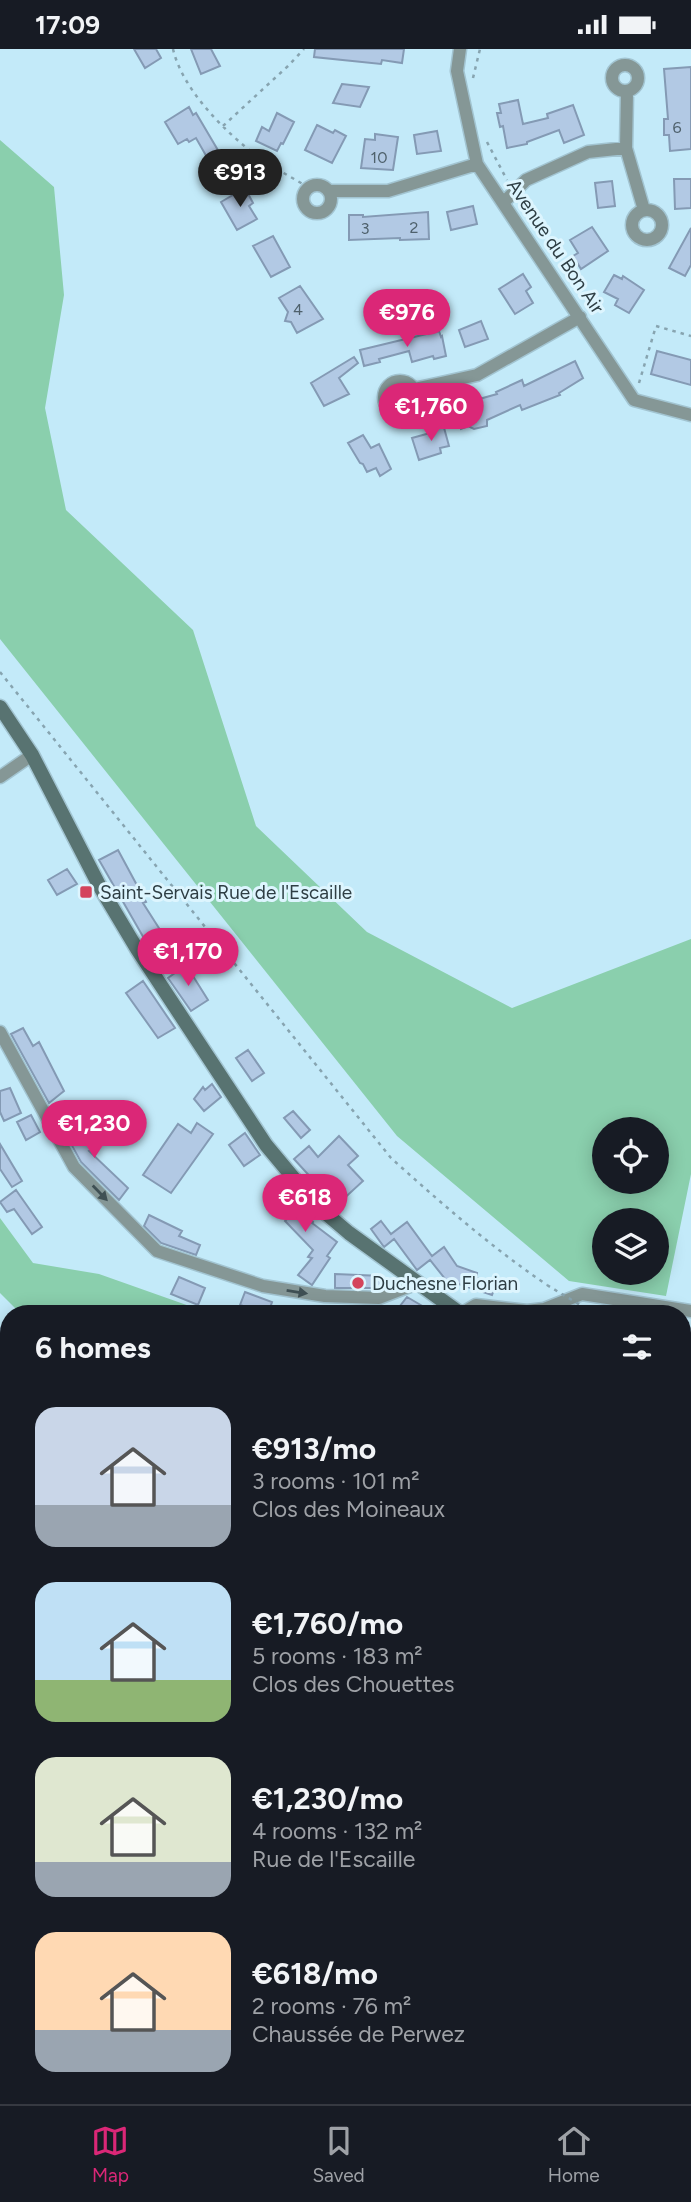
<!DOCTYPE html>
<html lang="en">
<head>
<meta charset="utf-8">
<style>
	:root { --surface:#171b24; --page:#20242c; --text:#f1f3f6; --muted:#9ea1a6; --line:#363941; --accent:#db2777 }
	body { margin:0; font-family:Figtree,sans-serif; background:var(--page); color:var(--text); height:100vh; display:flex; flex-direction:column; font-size:26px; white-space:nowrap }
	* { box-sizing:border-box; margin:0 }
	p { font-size:23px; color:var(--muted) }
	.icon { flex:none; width:38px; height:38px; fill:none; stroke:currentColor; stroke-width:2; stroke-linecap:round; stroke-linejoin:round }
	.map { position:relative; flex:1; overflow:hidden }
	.drawer { position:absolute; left:0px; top:1256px; width:691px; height:800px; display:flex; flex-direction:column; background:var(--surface); border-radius:28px 28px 0 0; box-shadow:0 4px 18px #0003 }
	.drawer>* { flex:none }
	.tools { position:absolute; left:592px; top:1068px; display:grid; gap:14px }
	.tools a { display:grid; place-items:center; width:77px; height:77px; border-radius:50%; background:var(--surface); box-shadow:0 4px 18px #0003; font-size:35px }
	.price { position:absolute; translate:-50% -60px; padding:0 16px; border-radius:24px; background:var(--accent); color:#fff; font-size:23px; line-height:46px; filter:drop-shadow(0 2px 4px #0008) }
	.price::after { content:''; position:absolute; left:50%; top:42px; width:21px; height:16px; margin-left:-10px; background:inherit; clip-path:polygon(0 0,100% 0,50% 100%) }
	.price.on { background:#222; color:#fff }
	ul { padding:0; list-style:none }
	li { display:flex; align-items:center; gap:21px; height:175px; padding:0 35px }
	li span { display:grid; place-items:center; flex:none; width:196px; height:140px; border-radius:21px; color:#555 }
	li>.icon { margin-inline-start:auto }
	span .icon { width:84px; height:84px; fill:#fffc; stroke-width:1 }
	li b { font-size:30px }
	h2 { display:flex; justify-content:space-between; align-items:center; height:84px; padding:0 35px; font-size:30px }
	.status { display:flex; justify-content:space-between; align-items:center; height:49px; padding:0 35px; background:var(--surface); direction:ltr }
	.status svg { height:19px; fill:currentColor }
	.tab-bar { display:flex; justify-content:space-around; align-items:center; height:98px; border-top:2px solid var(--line); background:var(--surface); font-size:19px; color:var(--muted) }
	.tab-bar a { display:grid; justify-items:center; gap:4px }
	.tab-bar .on { color:var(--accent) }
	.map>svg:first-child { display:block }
</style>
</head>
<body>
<div class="status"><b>17:09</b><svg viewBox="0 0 49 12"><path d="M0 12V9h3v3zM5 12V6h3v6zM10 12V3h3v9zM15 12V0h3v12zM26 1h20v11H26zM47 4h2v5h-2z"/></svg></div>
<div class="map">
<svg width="691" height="2055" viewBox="0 0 691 2055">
	<rect width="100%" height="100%" fill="#c3eaf9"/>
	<path fill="#8acfad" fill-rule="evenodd" d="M0 91 54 138 64 246 45 359 66 461 193 581 256 777 367 883 512 959 691 890V1125L666 1247 569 1232 397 1087 0 590ZM604 1080H656V1132H604ZM604 1171H656V1223H604Z
		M0 1169 33 1214 99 1225 212 1265H21L0 1244Z
		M684 1980 691 1991V2055H481L479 2048H682Z"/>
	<path fill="#b2c9e4" stroke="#849ab4" stroke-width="2" d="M134 0H156L161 9 145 19Z
		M191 0H211L220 17 201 25Z
		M315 0H404L402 14 382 11 381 15 314 8Z
		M691 18V100L670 102 669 86H664V70H668L664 20Z
		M342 35 369 38 360 58 333 54Z
		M518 51 523 75 548 69 547 65 573 56 584 86 564 94 559 81 527 93V95L507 99 503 77 500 78 497 64H501L499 55Z
		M189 58 193 66 196 64 219 103 208 110 196 89 189 93 187 90 178 95 165 73Z
		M277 64 294 73 283 95 281 94 277 102 256 92 262 78 269 82Z
		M317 76 333 84 335 81 346 87 332 114 305 101Z
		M437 82 441 102 417 105 414 86Z
		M375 85 398 88 393 121 361 119 365 90 375 91Z
		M674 130H691V159L675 160Z
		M612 132 615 157 598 159 595 134Z
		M245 139 253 154 249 157 257 170 237 181 221 153Z
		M473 157 477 175 451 181 447 163Z
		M428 163 429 190 400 191V189L349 191V166H363V168Z
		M592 178 608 202 581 220 573 207 578 204 570 191Z
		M691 179V216L685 227 669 219Z
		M273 187 290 218 271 228 253 197Z
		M523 225 531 238 526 242 533 254 515 265 499 240Z
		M614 226 622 230 623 227 644 241 629 264 615 256 618 250 604 243Z
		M300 237 323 270 297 284 291 273 285 272 288 263 279 249Z
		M481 272 488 290 465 298 459 281Z
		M439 282 441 288 442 287 446 307 434 310 433 307 412 313 409 302 379 310 380 313 364 317 360 301Z
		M657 302 691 311V336L651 325Z
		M354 308 358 314 339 329 349 345 324 357 311 334Z
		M575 312 583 329 559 344 560 346 522 361 520 356 487 371V377L474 380 468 377 461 380 453 354 464 351 465 354 497 345 496 343 522 331 524 337Z
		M443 375 449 397 440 399 441 404 419 411 412 389 430 384 429 380Z
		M363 386 371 399 379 395 391 420 380 427 376 419 367 423 363 415 360 414 348 394Z
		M118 801 146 853 143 854 164 887 149 898 99 811Z
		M67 820 77 835 57 846 48 831Z
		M186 916 208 951 191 962 168 929Z
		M143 932 175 979 158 989 126 944Z
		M23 979 33 997 39 993 64 1042 49 1054 11 985Z
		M248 1001 264 1024 252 1032 236 1009Z
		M212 1035 221 1048 204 1062 194 1050 203 1038 205 1041Z
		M10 1039 21 1064 4 1072 0 1063V1042Z
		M293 1062 310 1081 301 1089 284 1069Z
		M31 1066 40 1083 26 1091 17 1073Z
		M197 1074 213 1085 171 1144 143 1126 178 1075 191 1084Z
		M76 1076 82 1084 89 1079 100 1095 89 1102 128 1139 119 1151 81 1113 65 1084Z
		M245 1084 260 1106 244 1117 229 1096Z
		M339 1087 358 1107 348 1116 363 1132 338 1155 326 1145 294 1110 309 1097 318 1108Z
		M0 1095 22 1132 12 1138 0 1120Z
		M279 1134 292 1152 313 1173 312 1174 337 1193 327 1207 330 1209 312 1236 298 1226 312 1209 308 1208 313 1201 285 1172 289 1168 266 1153Z
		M16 1141 42 1178 32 1185 14 1160 7 1163 0 1153Z
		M149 1166 182 1182 179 1187 200 1196 196 1206 161 1194 144 1177Z
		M381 1172 391 1185 407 1173 432 1207 444 1198 457 1217 477 1224 476 1229 496 1235 492 1246 446 1231 430 1211 417 1221 394 1190 384 1198 371 1180Z
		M335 1225 382 1227 381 1239H335Z
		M179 1228 205 1239 198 1256 171 1245Z
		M245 1243 272 1253 268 1265 240 1256Z
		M407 1248 436 1265H413L400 1257Z"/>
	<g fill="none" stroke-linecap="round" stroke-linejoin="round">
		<g stroke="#a2c4d1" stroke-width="15">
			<path id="minor" d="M460 0 457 22 477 115 634 351 691 366
				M612 29a13 13 0 1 1 26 0a13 13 0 1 1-26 0Z
				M627 43 626 99 644 161
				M303 150a14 14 0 1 1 28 0a14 14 0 1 1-28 0Z
				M329 142H388L477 115
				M504 153 526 131 588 103 626 99
				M632 176a15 15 0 1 1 30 0a15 15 0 1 1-30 0Z
				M384 348a16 16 0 1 1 32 0a16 16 0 1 1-32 0Z
				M414 340 477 326 580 268
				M0 728 32 706
				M0 983 74 1118 157 1202 263 1237 325 1247 379 1249 418 1234
				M461 1265 476 1256 527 1262 544 1260 582 1245 691 1262
				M0 1345 9 1351
				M682 1473 686 1454 691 1444
				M682 1496 691 1653
				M0 1543 9 1550
				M0 1622 9 1627
				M0 1673 9 1669
				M0 1788 9 1789
				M682 1853 691 1834
				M682 1952 691 1949
				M0 1999 9 2005
				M66 2048 77 2055
				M227 2048 231 2055
				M455 2048 463 2055"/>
		</g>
		<g stroke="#a2c4d1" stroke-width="17">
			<path id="secondary" d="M0 658 32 706 100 838 137 900 266 1096 316 1156 349 1184 461 1265
				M682 1426 691 1433"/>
		</g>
		<path stroke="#87a4b0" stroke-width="2.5" stroke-dasharray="3.5 5" stroke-linecap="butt" d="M173 0C182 40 225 83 257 107 273 119 292 128 309 139
			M473 29 480 0
			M223 77 288 17 304 0
			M487 93 507 131
			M639 334 656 277 691 287
			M0 623 391 1109C441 1154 491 1198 547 1236
			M682 1315 691 1319"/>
		<use href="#minor" stroke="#859796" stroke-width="12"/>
		<use href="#secondary" stroke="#587371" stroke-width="14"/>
		<path stroke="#87a4b0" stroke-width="2.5" stroke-dasharray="3.5 5" stroke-linecap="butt" d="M547 1236 595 1265"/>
	</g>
	<defs><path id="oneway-solid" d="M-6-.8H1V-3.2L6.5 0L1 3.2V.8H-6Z" transform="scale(1.75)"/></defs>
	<g fill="#3f5054">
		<use href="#oneway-solid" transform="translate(100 1144) rotate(46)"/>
		<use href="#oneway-solid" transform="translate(297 1243) rotate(9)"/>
	</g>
	<g fill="#d4445c" stroke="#ddf5fe" stroke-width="2.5">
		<rect x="79" y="836" width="14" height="14" rx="3.5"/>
		<circle cx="358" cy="1234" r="7"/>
	</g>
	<g text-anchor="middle" stroke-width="6" stroke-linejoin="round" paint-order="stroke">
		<g font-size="16" fill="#4f616c">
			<text x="677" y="84">6</text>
			<text x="379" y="114">10</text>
			<text x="414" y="184">2</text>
			<text x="365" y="185">3</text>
			<text x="298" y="266">4</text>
		</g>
		<g font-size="19" fill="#2e3e44" stroke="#ddf5fe">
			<text transform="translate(556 197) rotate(56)" y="7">Avenue du Bon Air</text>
		</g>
		<g font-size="19" fill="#2e3e44" stroke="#ddf5fe" text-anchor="start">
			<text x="100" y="850">Saint-Servais Rue de l'Escaille</text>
			<text x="372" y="1241">Duchesne Florian</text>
		</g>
	</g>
</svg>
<div class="tools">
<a><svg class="icon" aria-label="locate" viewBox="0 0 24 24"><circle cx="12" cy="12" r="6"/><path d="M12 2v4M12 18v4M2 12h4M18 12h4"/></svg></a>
<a><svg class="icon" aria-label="layers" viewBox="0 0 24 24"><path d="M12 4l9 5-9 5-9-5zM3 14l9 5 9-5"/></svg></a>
</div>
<b class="price on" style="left:240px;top:160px">€913</b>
<b class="price" style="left:407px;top:300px">€976</b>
<b class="price" style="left:431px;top:394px">€1,760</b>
<b class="price" style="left:188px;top:939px">€1,170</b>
<b class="price" style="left:94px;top:1111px">€1,230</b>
<b class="price" style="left:305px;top:1185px">€618</b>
<section class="drawer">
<h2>6 homes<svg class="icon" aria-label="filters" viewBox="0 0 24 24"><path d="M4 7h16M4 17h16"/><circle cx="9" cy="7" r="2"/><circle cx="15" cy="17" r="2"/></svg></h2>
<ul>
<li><span style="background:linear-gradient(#c9d6e8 70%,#9aa5b1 0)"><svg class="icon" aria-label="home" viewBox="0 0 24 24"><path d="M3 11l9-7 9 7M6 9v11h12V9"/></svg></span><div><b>€913/mo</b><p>3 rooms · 101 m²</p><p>Clos des Moineaux</p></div></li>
<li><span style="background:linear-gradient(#bfe0f5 70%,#8fb573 0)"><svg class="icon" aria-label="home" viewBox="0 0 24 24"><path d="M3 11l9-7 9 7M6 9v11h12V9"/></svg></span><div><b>€1,760/mo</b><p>5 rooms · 183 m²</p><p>Clos des Chouettes</p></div></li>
<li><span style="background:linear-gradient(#dfe7d0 75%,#9aa5b1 0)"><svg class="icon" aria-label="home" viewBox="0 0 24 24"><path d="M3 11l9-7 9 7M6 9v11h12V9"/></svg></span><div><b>€1,230/mo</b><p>4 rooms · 132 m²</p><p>Rue de l'Escaille</p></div></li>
<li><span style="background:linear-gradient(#ffd9b3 70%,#9aa5b1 0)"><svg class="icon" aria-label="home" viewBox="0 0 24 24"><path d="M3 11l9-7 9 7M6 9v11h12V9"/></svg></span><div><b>€618/mo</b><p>2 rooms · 76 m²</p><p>Chaussée de Perwez</p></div></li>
</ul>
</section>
</div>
<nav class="tab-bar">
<a class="on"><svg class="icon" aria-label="map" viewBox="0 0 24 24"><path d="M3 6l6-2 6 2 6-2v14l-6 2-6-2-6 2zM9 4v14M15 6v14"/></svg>Map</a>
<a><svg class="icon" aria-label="saved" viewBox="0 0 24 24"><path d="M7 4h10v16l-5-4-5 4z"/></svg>Saved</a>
<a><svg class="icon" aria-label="home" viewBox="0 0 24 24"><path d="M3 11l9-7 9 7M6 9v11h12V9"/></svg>Home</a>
</nav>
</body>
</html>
